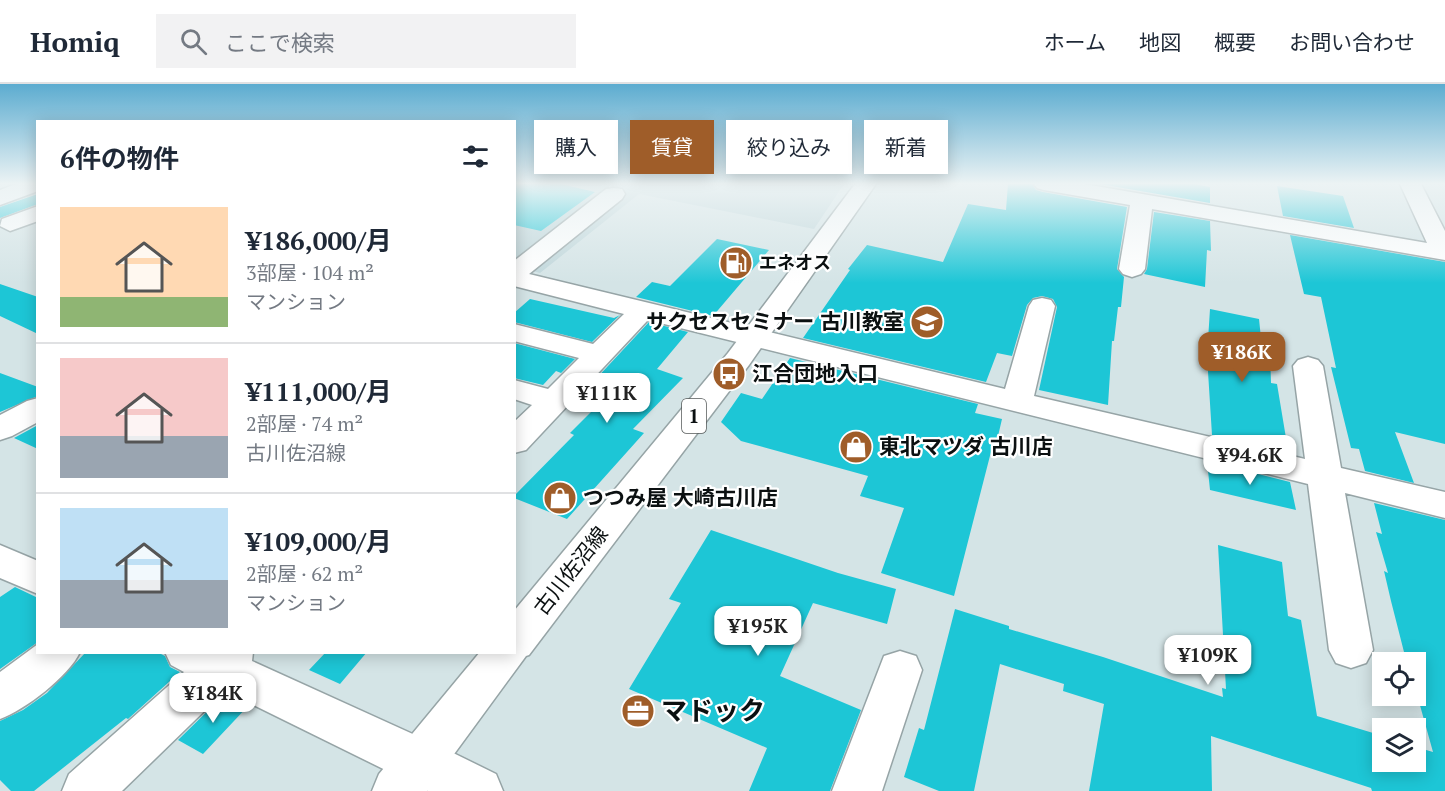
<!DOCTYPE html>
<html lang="ja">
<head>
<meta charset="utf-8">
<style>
	:root { --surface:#fff; --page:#f2f2f3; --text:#1f2937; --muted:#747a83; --line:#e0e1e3; --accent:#9f5d29 }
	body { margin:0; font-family:"PT Serif","Noto Sans JP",serif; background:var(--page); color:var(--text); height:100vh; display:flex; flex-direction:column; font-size:22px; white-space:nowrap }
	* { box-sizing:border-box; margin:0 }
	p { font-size:20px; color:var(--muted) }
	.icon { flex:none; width:33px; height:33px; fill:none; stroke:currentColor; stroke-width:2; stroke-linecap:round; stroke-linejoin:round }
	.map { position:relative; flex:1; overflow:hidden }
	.details { position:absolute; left:36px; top:36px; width:480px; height:534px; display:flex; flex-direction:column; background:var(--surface); border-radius:0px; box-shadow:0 3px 15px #0003 }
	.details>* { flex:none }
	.guide { position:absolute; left:534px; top:36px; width:570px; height:54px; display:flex; gap:12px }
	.tools { position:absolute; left:1372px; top:568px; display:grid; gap:12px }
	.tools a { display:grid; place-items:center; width:54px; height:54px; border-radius:0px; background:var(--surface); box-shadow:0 3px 15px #0003; font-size:30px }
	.price { position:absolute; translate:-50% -51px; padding:0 14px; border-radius:12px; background:#fff; color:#222; font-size:20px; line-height:39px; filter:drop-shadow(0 2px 3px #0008) }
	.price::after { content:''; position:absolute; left:50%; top:36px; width:18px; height:14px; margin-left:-9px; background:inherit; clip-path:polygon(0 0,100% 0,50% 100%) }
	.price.current { background:var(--accent); color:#fff }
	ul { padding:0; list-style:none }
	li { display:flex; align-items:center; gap:18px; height:150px; padding:0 24px }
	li+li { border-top:2px solid var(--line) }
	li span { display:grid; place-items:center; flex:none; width:168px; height:120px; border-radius:0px; color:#555 }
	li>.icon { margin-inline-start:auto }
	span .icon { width:72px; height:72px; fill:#fffc; stroke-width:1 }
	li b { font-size:26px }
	h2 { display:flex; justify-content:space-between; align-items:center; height:72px; padding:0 24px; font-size:26px }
	.chip { padding:0 21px; border-radius:0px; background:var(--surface); box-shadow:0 3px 15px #0003; font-size:21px; line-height:54px }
	.chip.current { background:var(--accent); color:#fff }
	header { display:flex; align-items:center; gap:36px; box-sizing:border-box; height:84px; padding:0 30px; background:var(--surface); border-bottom:2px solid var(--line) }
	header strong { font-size:28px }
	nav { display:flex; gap:33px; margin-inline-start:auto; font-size:21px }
	.search { width:420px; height:54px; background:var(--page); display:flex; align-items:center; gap:15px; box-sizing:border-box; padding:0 21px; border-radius:0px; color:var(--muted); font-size:22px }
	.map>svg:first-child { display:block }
</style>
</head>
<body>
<header>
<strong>Homiq</strong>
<div class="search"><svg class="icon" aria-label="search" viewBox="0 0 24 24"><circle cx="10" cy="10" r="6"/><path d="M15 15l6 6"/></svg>ここで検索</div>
<nav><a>ホーム</a><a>地図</a><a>概要</a><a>お問い合わせ</a></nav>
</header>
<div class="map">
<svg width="1445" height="707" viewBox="0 0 1445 707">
	<rect width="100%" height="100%" fill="#d4e4e6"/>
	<path fill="#bfd6da" d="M514 100H844L814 145 639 110 540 189 515 182Z"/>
	<path fill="#1dc6d6" d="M514 100H561L595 108 541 147 514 141Z
		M1008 100H1032L1036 106 1043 108 1127 123 1117 185 1124 193 1121 223H1118L1114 257H1112L1108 321 1039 306 1057 223 1053 215 1042 212 1033 214 1027 221 1012 272 997 269 986 298 803 254 850 186 848 185 867 161 943 178 968 120 1006 126Z
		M1100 100H1194L1210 103V119Z
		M1277 102 1343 112 1354 144 1283 132Z
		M38 110V120L0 134V123Z
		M1154 128 1210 137 1211 167 1207 166 1205 203 1144 190 1147 185Z
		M1290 151 1445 178V360L1395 348 1414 399 1365 387 1359 365 1351 364 1331 283 1336 284 1321 213 1304 210Z
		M717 155 769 166 713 232 636 213 652 198 670 202Z
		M0 200 38 213V250L0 232Z
		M530 215 614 234 620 231 592 258 514 238V229Z
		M1210 225 1259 235 1262 264 1270 266 1271 299 1277 300 1287 360 1282 359 1284 368 1212 351 1207 272Z
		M649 238 688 248 657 285 683 294 633 345 644 349 567 435 514 414V412L574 351 570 349 615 304 593 298Z
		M514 259 575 275 561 289 556 287 543 301 514 294Z
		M790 274 978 320 975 329 1002 335 995 365 992 364 954 512 881 489 904 424 860 412 868 392 741 357 721 338 741 309 762 315Z
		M0 289 38 303V312L0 328Z
		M38 341V365L14 354Z
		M1207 377 1290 398 1296 426 1210 406Z
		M1374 419 1445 436V707H1372L1371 704 1211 652 1212 707H1089L1104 620 1063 607 1064 600 1000 580 974 707H939L904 693 919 644 924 646 955 525 1009 542V545L1103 573 1223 613 1222 604 1226 605 1218 461 1282 478 1288 532 1301 536 1317 632 1383 652V678H1416V663L1433 668 1416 607V572L1404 568 1391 517 1384 487 1388 489 1376 448 1382 450Z
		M711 446 838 489 896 505 887 540 813 519 780 592 861 626 830 707H749L767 664 629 605 681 519 669 515Z
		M15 503 38 514V558L0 585V513Z
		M86 568H157L165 572 170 583 180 588 128 635 126 634 34 707H11L0 696V637L23 626 47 609Z
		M326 568H367L340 600 309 586Z
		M225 610 249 621 203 670 178 656Z"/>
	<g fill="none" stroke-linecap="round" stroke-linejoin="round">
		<g stroke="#96a4a6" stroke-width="3">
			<path id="street" d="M16 100H38V107L0 121V106Z
				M1034 100H1084L1427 159 1400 100H1421L1445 147V176L1152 125 1145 185 1141 190 1132 193 1123 190 1119 185 1130 121 1044 106 1037 104Z
				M614 104 622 105 625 110 622 115 529 190 1005 305 1029 222 1033 216 1042 214 1051 216 1055 222 1034 312 1305 375 1293 282 1298 276 1308 273 1318 276 1323 282 1341 384 1445 408V434L1345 409 1373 566 1366 579 1351 584 1336 579 1329 566 1308 400 648 236 526 366 514 369V338L532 321 514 315V296L548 305 579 274 514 257V240L593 260 624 230 514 202V177L606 105Z
				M38 122V137L10 147 0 142 2 135Z
				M38 314V338L12 352 0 356V331L27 317Z
				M0 461 38 477V510L0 494Z
				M38 560V568H80C69 592 25 626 0 635V588Z
				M900 567 916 572 922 586 882 707H832L884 572Z
				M165 568H253L252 577 437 661 496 690 503 707H428L225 607 122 707H62L69 690 184 588 171 581Z"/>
		</g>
		<g stroke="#96a4a6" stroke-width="3">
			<path id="primary" d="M855 100H876L749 281 529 571 526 572 427 707H372L379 690 480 568H514V527L728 269Z"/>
		</g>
		<use href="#street" fill="#fff" fill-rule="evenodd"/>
		<use href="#primary" fill="#fff" fill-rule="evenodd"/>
	</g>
	<linearGradient id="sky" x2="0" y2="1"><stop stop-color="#5cacd0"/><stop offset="0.5" stop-color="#ecf3f4"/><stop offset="1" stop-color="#ecf3f4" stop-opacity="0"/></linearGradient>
	<rect width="1445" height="199" fill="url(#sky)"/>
	<defs>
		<g id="fuel-disc" transform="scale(1.725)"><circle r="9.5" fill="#9f5d29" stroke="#fff"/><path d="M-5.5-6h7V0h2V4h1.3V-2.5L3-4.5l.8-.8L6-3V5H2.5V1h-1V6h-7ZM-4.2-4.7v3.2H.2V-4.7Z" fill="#fff"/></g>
		<g id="school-disc" transform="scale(1.725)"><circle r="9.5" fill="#9f5d29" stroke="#fff"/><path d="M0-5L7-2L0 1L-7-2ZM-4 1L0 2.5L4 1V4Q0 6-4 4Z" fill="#fff"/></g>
		<g id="bus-disc" transform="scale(1.725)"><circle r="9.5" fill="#9f5d29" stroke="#fff"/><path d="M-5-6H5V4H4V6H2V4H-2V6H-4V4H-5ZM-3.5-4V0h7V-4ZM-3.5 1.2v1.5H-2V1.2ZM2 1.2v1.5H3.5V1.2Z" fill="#fff"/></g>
		<g id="shop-disc" transform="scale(1.725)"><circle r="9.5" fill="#9f5d29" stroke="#fff"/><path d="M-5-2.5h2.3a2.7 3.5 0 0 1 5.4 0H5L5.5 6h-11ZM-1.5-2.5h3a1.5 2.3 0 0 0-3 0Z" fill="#fff"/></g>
		<g id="office-disc" transform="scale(1.725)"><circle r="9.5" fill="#9f5d29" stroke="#fff"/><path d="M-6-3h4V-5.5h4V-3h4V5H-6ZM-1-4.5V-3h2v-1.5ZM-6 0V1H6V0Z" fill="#fff"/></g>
	</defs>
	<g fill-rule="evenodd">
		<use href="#fuel-disc" x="736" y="179"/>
		<use href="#school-disc" x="927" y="238"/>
		<use href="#bus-disc" x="729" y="290"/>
		<use href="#shop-disc" x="856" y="363"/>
		<use href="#shop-disc" x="560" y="414"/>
		<use href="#office-disc" x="638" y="627"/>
	</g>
	<g text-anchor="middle" stroke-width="4.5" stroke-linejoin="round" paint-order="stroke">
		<g font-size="18" font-weight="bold" fill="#0b1011" stroke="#fff" text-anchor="start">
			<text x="759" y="185">エネオス</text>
		</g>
		<rect fill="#fff" stroke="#545858" stroke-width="1.5" x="682" y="315" width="24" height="34" rx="4.5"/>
		<g font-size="20" font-weight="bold" fill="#0b1011">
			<text x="694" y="339">1</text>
		</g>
		<g font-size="21" font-weight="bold" fill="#0b1011" stroke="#fff" text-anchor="start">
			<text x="904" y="245" text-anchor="end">サクセスセミナー 古川教室</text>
			<text x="752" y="297">江合団地入口</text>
			<text x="879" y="370">東北マツダ 古川店</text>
			<text x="583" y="421">つつみ屋 大崎古川店</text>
		</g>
		<g font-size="21" fill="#0b1011" stroke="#fff">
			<text transform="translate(571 487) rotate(-52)" y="7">古川佐沼線</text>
		</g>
		<g font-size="26" font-weight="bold" fill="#0b1011" stroke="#fff" text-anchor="start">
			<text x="661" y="636">マドック</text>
		</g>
	</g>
</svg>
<div class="tools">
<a><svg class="icon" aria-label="locate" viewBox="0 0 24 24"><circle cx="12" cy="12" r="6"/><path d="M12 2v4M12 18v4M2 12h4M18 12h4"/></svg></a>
<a><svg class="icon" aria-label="layers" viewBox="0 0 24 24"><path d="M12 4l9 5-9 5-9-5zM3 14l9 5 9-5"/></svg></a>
</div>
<b class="price current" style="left:1242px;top:299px">¥186K</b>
<b class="price" style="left:607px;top:340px">¥111K</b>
<b class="price" style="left:1250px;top:402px">¥94.6K</b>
<b class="price" style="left:758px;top:573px">¥195K</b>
<b class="price" style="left:1208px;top:602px">¥109K</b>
<b class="price" style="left:213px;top:640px">¥184K</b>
<div class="guide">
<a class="chip">購入</a>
<a class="chip current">賃貸</a>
<a class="chip">絞り込み</a>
<a class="chip">新着</a>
</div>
<section class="details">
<h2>6件の物件<svg class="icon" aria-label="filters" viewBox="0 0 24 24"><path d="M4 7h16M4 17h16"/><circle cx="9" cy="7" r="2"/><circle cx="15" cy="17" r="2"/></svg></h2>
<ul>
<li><span style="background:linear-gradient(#ffd9b3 75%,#8fb573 0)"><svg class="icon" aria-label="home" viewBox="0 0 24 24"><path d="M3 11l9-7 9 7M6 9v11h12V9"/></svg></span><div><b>¥186,000/月</b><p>3部屋 · 104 m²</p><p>マンション</p></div></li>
<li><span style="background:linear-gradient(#f6c9c9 65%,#9aa5b1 0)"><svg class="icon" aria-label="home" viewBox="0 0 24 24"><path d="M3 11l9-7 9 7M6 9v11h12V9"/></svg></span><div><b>¥111,000/月</b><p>2部屋 · 74 m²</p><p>古川佐沼線</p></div></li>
<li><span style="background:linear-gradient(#bfe0f5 60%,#9aa5b1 0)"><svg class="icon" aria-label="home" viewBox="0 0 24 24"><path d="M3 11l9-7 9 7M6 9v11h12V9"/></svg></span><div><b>¥109,000/月</b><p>2部屋 · 62 m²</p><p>マンション</p></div></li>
</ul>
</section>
</div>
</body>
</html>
